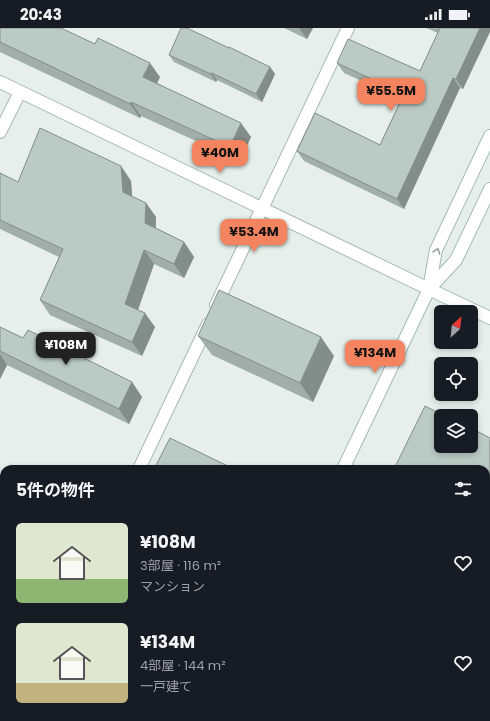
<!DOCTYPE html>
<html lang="ja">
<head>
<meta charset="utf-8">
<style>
	:root { --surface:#171b24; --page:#20242c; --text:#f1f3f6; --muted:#9ea1a6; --accent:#f4845f }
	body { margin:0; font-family:Poppins,"Noto Sans JP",sans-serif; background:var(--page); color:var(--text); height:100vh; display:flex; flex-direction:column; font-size:15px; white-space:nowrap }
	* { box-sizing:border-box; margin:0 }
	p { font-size:13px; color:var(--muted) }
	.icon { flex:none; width:22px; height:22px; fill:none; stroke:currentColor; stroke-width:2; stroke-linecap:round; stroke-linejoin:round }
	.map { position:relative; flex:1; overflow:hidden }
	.side { position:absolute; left:0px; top:437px; width:490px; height:256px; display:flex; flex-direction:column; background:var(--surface); border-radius:12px 12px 0 0; box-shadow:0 2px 6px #0003 }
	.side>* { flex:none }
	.needle { width:26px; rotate:27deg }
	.buttons { position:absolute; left:434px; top:277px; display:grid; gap:8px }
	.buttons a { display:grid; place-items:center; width:44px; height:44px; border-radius:6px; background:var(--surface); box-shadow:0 2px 6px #0003; font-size:20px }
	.price { position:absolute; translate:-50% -34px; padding:0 9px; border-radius:8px; background:var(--accent); color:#111; font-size:13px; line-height:26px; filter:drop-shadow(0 1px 2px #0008) }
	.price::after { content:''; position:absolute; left:50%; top:24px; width:12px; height:9px; margin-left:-6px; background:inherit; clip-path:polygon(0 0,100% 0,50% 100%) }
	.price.selected { background:#222; color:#fff }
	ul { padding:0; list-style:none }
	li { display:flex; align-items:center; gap:12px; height:100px; padding:0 16px }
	li span { display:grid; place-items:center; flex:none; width:112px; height:80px; border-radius:6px; color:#555 }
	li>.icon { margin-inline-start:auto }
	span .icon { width:48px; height:48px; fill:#fffc; stroke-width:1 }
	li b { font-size:17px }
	h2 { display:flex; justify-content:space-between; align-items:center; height:48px; padding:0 16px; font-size:17px }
	.status { display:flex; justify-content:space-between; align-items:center; height:28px; padding:0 20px; background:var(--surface); direction:ltr }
	.status svg { height:11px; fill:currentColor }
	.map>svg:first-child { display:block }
</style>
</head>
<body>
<div class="status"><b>20:43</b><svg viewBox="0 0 49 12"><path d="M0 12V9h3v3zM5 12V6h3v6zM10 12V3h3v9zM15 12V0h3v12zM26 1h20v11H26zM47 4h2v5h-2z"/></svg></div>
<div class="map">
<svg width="490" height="693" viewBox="0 0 490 693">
	<rect width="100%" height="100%" fill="#e6efeb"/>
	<path fill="#d4dfda" d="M35 689H156L166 693H33Z"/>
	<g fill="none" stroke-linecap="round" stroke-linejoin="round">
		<g stroke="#a8b8b2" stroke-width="14">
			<path id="street" d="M0 54 429 261
				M0 104 20 64
				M216 277 348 0
				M139 441 208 296
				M486 573 490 565
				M0 612 4 613
				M22 693 24 689
				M427 693 429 689"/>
		</g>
		<g stroke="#a4bbb3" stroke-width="14">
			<path id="secondary" d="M429 261 456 232 490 161
				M429 261 490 290
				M343 441 429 261 436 222 490 108
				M224 690 225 689"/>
		</g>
		<path stroke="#86b3a5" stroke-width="2.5" stroke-dasharray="2 3" stroke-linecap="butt" d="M174 693 176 689"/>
		<use href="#street" stroke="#fff" stroke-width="12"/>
		<use href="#secondary" stroke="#fff" stroke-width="12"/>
	</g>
	<path fill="#a1aea9" d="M0 0 160 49 157 55 251 109 240 133 141 88 140 90 0 24Z
		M284 0H313L307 11Z
		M426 0H490L463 61 460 60 404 181 304 133 297 123 380 117 401 71 344 45 337 35 420 43 438 5Z
		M229 20 270 39 275 46 262 74 217 52 216 54 174 34 169 27Z
		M121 138 131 153 132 169 146 175 156 189V200L184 214 194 229 184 250 154 236 138 282 155 299 142 328 50 287 40 272 59 229 0 201V145L18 154Z
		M0 299 23 310 132 354 142 369 129 396 7 337 0 351Z
		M198 308 334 328 313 374 212 327Z
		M490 410V473L486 472V441Z
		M0 489 4 491V553L0 551Z
		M284 689H407L405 693H292Z"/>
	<path fill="#838d89" d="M299 0H313L307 11Z
		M480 0H490V4L463 61 456 51Z
		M150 35 160 49 153 63 143 49Z
		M270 39 275 46 262 74 256 66Z
		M212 45 217 52 216 54 211 46Z
		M453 50 460 60 404 181 397 171Z
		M131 74 141 88 140 90 130 76Z
		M241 95 251 109 240 133 230 119Z
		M121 138 131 153 133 179 123 164Z
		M146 175 156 189 155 209 145 195Z
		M184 214 194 229 184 250 174 236Z
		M144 222 154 236 135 290 125 276Z
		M145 285 155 299 142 328 132 314Z
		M321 309 334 328 313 374 300 355Z
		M0 326 7 337 0 351Z
		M132 354 142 369 129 396 119 381Z
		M154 689H161L163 693H153Z
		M389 689H407L405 693H387Z"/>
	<path fill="#bbcac4" stroke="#838d89" d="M0 0H61L95 16 98 10 150 35 143 49 241 95 230 119 131 74 130 76 0 14Z
		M181 0H187L229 20V19L270 39 256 66 212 45 211 46 169 27Z
		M440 0H480L456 51 453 50 397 171 297 123 315 85 380 117 404 66 337 35 348 11 420 43Z
		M40 100 121 138 123 164 146 175 145 195 184 214 174 236 144 222 125 276 145 285 132 314 40 272 63 221 0 192V145L18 154Z
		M219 262 321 309 300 355 198 308Z
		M0 299 23 310 28 302 132 354 119 381 0 323Z
		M425 378 445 388H441V418H471V400L490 410V468L486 466V441H394Z
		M170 410 234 441H154Z
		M0 489 4 491V540L0 538Z
		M64 689H154L153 693H62Z
		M305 689H389L387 693H313Z"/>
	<defs><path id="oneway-chevron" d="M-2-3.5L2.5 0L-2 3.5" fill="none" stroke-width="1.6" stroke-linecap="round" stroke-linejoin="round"/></defs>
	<use stroke="#92a09c" href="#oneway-chevron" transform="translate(437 223) rotate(-72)"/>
</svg>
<div class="buttons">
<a><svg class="needle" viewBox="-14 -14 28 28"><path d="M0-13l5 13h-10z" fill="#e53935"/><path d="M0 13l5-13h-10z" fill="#9ea1a6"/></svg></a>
<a><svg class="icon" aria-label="locate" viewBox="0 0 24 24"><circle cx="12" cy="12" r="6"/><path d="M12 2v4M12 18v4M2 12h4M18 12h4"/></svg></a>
<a><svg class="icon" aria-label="layers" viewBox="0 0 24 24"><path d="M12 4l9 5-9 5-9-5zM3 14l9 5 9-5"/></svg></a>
</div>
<b class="price" style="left:391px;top:84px">¥55.5M</b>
<b class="price" style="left:220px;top:146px">¥40M</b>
<b class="price" style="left:254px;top:225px">¥53.4M</b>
<b class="price selected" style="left:66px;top:338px">¥108M</b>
<b class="price" style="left:375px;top:346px">¥134M</b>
<section class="side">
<h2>5件の物件<svg class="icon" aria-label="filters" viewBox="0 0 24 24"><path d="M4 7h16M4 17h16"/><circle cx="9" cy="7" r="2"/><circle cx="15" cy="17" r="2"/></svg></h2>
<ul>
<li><span style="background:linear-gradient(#dfe7d0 70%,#8fb573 0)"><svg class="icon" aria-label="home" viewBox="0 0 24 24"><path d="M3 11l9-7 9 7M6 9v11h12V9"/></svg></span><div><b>¥108M</b><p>3部屋 · 116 m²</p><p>マンション</p></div><svg class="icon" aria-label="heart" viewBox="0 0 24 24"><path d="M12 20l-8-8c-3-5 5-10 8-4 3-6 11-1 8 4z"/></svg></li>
<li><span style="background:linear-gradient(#dfe7d0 75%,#c2b280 0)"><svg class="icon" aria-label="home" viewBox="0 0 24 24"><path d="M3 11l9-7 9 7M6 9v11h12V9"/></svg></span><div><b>¥134M</b><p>4部屋 · 144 m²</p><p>一戸建て</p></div><svg class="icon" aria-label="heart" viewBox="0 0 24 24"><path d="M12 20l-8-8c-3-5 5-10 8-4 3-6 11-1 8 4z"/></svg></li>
</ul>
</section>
</div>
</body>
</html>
